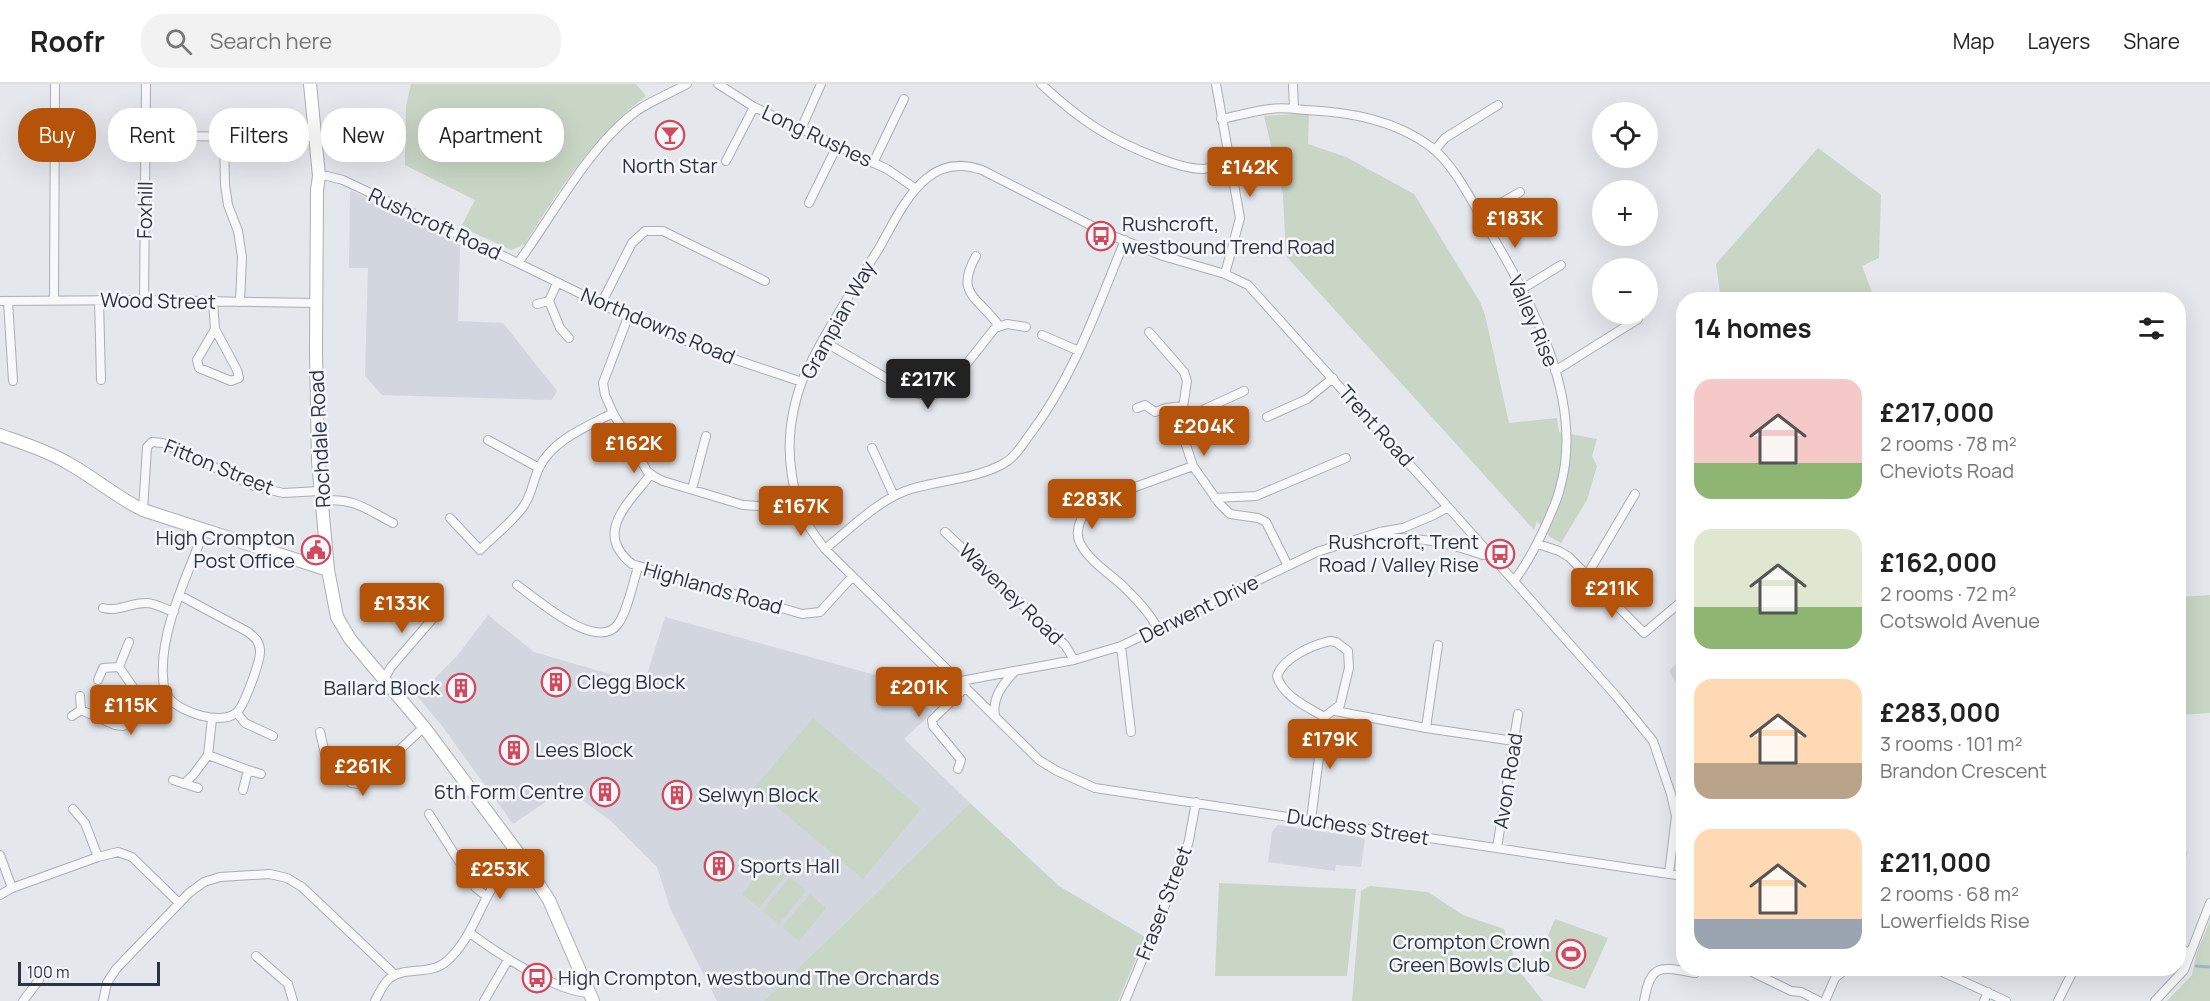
<!DOCTYPE html>
<html lang="en">
<head>
<meta charset="utf-8">
<style>
	:root { --surface:#fff; --page:#f2f2f2; --text:#222; --muted:#767676; --line:#e0e0e0; --accent:#b45309 }
	body { margin:0; font-family:Manrope,sans-serif; background:var(--page); color:var(--text); height:100vh; display:flex; flex-direction:column; font-size:22px; white-space:nowrap }
	* { box-sizing:border-box; margin:0 }
	p { font-size:20px; color:var(--muted) }
	.icon { flex:none; width:33px; height:33px; fill:none; stroke:currentColor; stroke-width:2; stroke-linecap:round; stroke-linejoin:round }
	.map { position:relative; flex:1; overflow:hidden }
	.panel { position:absolute; left:1676px; top:208px; width:510px; height:684px; display:flex; flex-direction:column; background:var(--surface); border-radius:24px; box-shadow:0 6px 24px #0002 }
	.panel>* { flex:none }
	.guide { position:absolute; left:18px; top:24px; width:570px; height:54px; display:flex; gap:12px }
	.tools { position:absolute; left:1592px; top:18px; display:grid; gap:12px }
	.tools a { display:grid; place-items:center; width:66px; height:66px; border-radius:50%; background:var(--surface); box-shadow:0 6px 24px #0002; font-size:30px }
	.scale { position:absolute; left:18px; bottom:15px; width:142px; box-sizing:border-box; padding-left:6px; border:3px solid #2b3445; border-top:0; font-size:16px; line-height:21px; white-space:nowrap; color:#2b3445; -webkit-text-stroke:4px #f4f6f9; paint-order:stroke }
	.price { position:absolute; translate:-50% -51px; padding:0 14px; border-radius:6px; background:var(--accent); color:#fff; font-size:20px; line-height:39px; filter:drop-shadow(0 2px 3px #0008) }
	.price::after { content:''; position:absolute; left:50%; top:36px; width:18px; height:14px; margin-left:-9px; background:inherit; clip-path:polygon(0 0,100% 0,50% 100%) }
	.price.on { background:#222; color:#fff }
	ul { padding:0; list-style:none }
	li { display:flex; align-items:center; gap:18px; height:150px; padding:0 18px }
	li span { display:grid; place-items:center; flex:none; width:168px; height:120px; border-radius:18px; color:#555 }
	li>.icon { margin-inline-start:auto }
	span .icon { width:72px; height:72px; fill:#fffc; stroke-width:1 }
	li b { font-size:26px }
	h2 { display:flex; justify-content:space-between; align-items:center; height:72px; padding:0 18px; font-size:26px }
	.chip { padding:0 21px; border-radius:24px; background:var(--surface); box-shadow:0 6px 24px #0002; font-size:21px; line-height:54px }
	.chip.on { background:var(--accent); color:#fff }
	header { display:flex; align-items:center; gap:36px; box-sizing:border-box; height:84px; padding:0 30px; background:var(--surface); border-bottom:2px solid var(--line) }
	header strong { font-size:28px }
	nav { display:flex; gap:33px; margin-inline-start:auto; font-size:21px }
	.search { width:420px; height:54px; background:var(--page); display:flex; align-items:center; gap:15px; box-sizing:border-box; padding:0 21px; border-radius:24px; color:var(--muted); font-size:22px }
	.map>svg:first-child { display:block }
</style>
</head>
<body>
<header>
<strong>Roofr</strong>
<div class="search"><svg class="icon" aria-label="search" viewBox="0 0 24 24"><circle cx="10" cy="10" r="6"/><path d="M15 15l6 6"/></svg>Search here</div>
<nav><a>Map</a><a>Layers</a><a>Share</a></nav>
</header>
<div class="map">
<svg width="2210" height="917" viewBox="0 0 2210 917">
	<rect width="100%" height="100%" fill="#e4e7ec"/>
	<path fill="#d2d6de" d="M350 106 460 161 458 237 503 239 557 307 552 316 382 311 365 292 368 184H349Z
		M488 531 534 568 644 600 665 533 886 594 902 608 904 618 909 622 919 624 924 620 933 628 904 655 970 719 764 917H717L671 826 657 783 611 737 566 704 513 740 442 642 417 612 457 572Z
		M1683 573V610L1669 587Z
		M1278 741 1365 754 1361 783 1336 781 1335 787 1268 778 1272 748Z
		M2178 755 2188 769 2178 794Z"/>
	<path fill="#c9d6c5" d="M411 0H636L646 12C595 51 558 106 525 160L511 166 461 143 475 116 405 81 406 22Z
		M1309 29 1308 60 1346 73 1414 110 1480 218 1485 231 1509 339 1557 334 1559 348 1597 355 1592 372 1597 382 1587 416 1561 459 1550 453 1537 437 1534 446 1286 172 1283 111 1264 32Z
		M1818 64 1881 111 1879 174 1862 182 1875 216H1721L1716 180Z
		M2210 511V629L2178 631V513Z
		M813 634 921 725 863 795 754 704Z
		M970 719 1059 802 1145 853 1118 917H764Z
		M769 776 786 790 759 824 742 810Z
		M790 793 806 807 779 840 762 827Z
		M1219 799 1356 805 1347 892H1215Z
		M1370 802 1428 808 1463 831 1504 845 1520 888 1543 917H1352L1361 807Z
		M810 810 826 824 799 857 782 843Z
		M1555 835 1608 854 1585 905 1533 887Z
		M2210 837V917H2167L2192 891 2197 868Z"/>
	<g fill="none" stroke-linecap="round" stroke-linejoin="round">
		<path stroke="#9fb4cc" stroke-width="3" d="M2196 882 2210 883"/>
		<g stroke="#a9aeb7" stroke-width="10">
			<path id="street" d="M718 0 754 23 887 85 916 105
				M1041 0C1080 36 1108 55 1158 74 1172 79 1188 85 1203 85 1212 84 1222 81 1230 79
				M1216 0 1240 134 1225 190
				M1293 0 1294 25
				M1221 35C1237 32 1254 27 1270 25 1282 23 1295 25 1306 26 1350 28 1395 36 1431 63 1455 81 1474 122 1490 148 1533 220 1585 318 1560 404 1558 414 1553 424 1549 434 1539 457 1529 477 1514 497
				M801 45 821 0
				M146 52 316 53
				M224 52 225 101 228 121 238 147 242 173 240 218
				M1435 66 1445 54 1498 21
				M726 77 754 23
				M873 79 904 15
				M319 92H327L343 96 518 179C553 131 590 60 638 26 653 16 671 9 687 0
				M809 119 837 62
				M1480 131 1520 108
				M976 172C954 211 979 213 999 242
				M518 179 628 233 716 269 802 298
				M557 199 549 217 560 244 569 254
				M1522 205 1561 181
				M54 216 55 0
				M99 216 101 296
				M144 216 146 0
				M0 217 144 216 316 219
				M8 217 13 297
				M213 218 215 245 197 276 199 284 231 297 239 294 237 286 215 245
				M537 220 549 217
				M601 220 632 159 645 147H663L765 197
				M628 233 603 299 605 311 613 329 647 387 655 393 663 397 743 421 759 422 798 415
				M1149 248 1184 288 1187 297 1180 343 1193 382 1219 419 1230 430 1258 434 1266 438 1288 482
				M1042 251 1079 267
				M823 257 907 306 929 313 946 306 995 244 1007 240 1026 243
				M1555 287 1638 235
				M1137 324 1145 321 1155 328 1166 324 1183 322
				M1267 333 1307 315 1333 294
				M1181 336 1244 307
				M488 356 539 384
				M872 364 894 412
				M651 390C628 420 593 449 632 480L802 530 820 528 852 493
				M692 405 706 352
				M1215 414 1256 412 1346 374
				M322 417C353 413 366 425 393 439
				M143 426 147 363 152 358 163 359 254 402 283 409 320 407
				M450 434 480 466C494 452 512 438 523 423 532 411 533 396 539 384 552 356 588 342 613 329
				M945 448 1065 561 1074 576
				M1380 448 1386 454C1423 453 1448 459 1483 471L1490 470
				M1538 460 1559 467 1569 473 1644 549 1682 517
				M825 465C849 446 880 414 911 405 941 396 975 395 1003 380 1014 374 1021 363 1028 353 1073 295 1097 224 1125 156
				M1587 491 1635 410
				M517 501C537 515 597 569 618 540 627 528 633 499 638 483
				M181 512 248 548C254 553 259 556 260 566 261 576 244 623 236 629 220 641 181 629 169 614 165 608 163 599 163 592 160 546 188 490 204 447
				M103 524C118 528 130 519 146 519 155 519 165 525 174 528
				M1158 545C1149 528 1136 515 1123 502 1109 489 1089 477 1080 459 1073 444 1084 427 1094 418L1193 382
				M1330 557 1336 558 1348 567 1349 584 1340 621 1324 633C1308 623 1282 612 1277 592 1283 574 1312 561 1330 557Z
				M129 558 119 583 140 613
				M1121 562 1131 648
				M384 595 391 583 435 532 410 505
				M98 596 103 584 119 583
				M961 597 1074 576 1121 562 1317 468 1380 448 1403 444 1434 431 1448 423
				M80 612 81 626
				M1335 627 1426 644 1514 657
				M237 629 245 639 273 652
				M72 632 81 626 115 641 123 642 130 634 140 613 165 605
				M995 632C992 614 1002 601 1014 588
				M1426 644 1438 561
				M320 648 326 674 351 699 360 700 366 697 424 643
				M208 671 248 686
				M958 685 961 676 933 642 932 636 966 603
				M173 696 198 704
				M184 700 194 690 208 671 212 635
				M243 706 248 686 261 690
				M73 725 85 739 98 773
				M429 730 476 804 486 812
				M1311 736 1324 633
				M1497 764 1518 630
				M0 771 12 804
				M1669 790 1676 732 1671 710 1653 657 1617 613 1448 423 1248 201 1225 190 1163 172 1108 150 982 86C962 79 944 80 927 94 905 112 892 142 878 166 854 204 828 243 808 284 799 301 794 321 791 341 787 372 792 411 807 439 812 448 819 457 825 465L1039 676 1057 687 1095 704 1683 792
				M0 811 12 804 98 773 118 768 132 773 179 819
				M470 849C498 870 555 907 589 909
				M2178 866 2190 868
				M256 872 288 900 293 917
				M1936 885 2006 917
				M1752 888 1791 907 1801 908 1819 917
				M23 917 39 896
				M103 917 107 899 116 885 189 809 204 798 220 793 270 790 287 794 302 803 395 891
				M375 917C379 910 383 899 390 894 405 882 430 892 447 877 480 848 482 797 521 773
				M484 917 508 876
				M1125 917 1183 778 1189 756 1196 718
				M1644 917C1651 878 1661 883 1695 889
				M1825 917 1835 894 1846 885
				M1984 917 1988 908
				M2058 917 2074 885
				M2155 917 2184 886 2210 819"/>
		</g>
		<g stroke="#a9aeb7" stroke-width="14">
			<path id="secondary" d="M310 0 319 92 317 106 316 267 318 377 328 486 337 533 350 555 424 643 521 773 549 816 593 917
				M0 351C25 360 50 368 73 382 97 396 118 414 143 426L328 486"/>
		</g>
		<use href="#street" stroke="#f7f8fa" stroke-width="8"/>
		<use href="#secondary" stroke="#fff" stroke-width="12"/>
	</g>
	<defs>
		<g id="bar-ring" transform="scale(1.5)"><circle r="9.5" fill="#f4f6f9" stroke="#d1495b" stroke-width="1.5"/><path d="M-6-5H6L.8 .8V4.5H3.5V6h-7V4.5H-.8V.8Z" fill="#d1495b"/></g>
		<g id="bus-ring" transform="scale(1.5)"><circle r="9.5" fill="#f4f6f9" stroke="#d1495b" stroke-width="1.5"/><path d="M-5-6H5V4H4V6H2V4H-2V6H-4V4H-5ZM-3.5-4V0h7V-4ZM-3.5 1.2v1.5H-2V1.2ZM2 1.2v1.5H3.5V1.2Z" fill="#d1495b"/></g>
		<g id="civic-ring" transform="scale(1.5)"><circle r="9.5" fill="#f4f6f9" stroke="#d1495b" stroke-width="1.5"/><path d="M-.6-6.5H3V-4.5H.6V-3L4-1V1h2V6H-6V1h2V-1L-.6-3ZM-1.2 2.5V6h2.4V2.5Z" fill="#d1495b"/></g>
		<g id="building-ring" transform="scale(1.5)"><circle r="9.5" fill="#f4f6f9" stroke="#d1495b" stroke-width="1.5"/><path d="M-4-6H4V6H1V3H-1V6H-4ZM-2.5-4.3h1.7v1.8h-1.7ZM.8-4.3h1.7v1.8H.8ZM-2.5-1h1.7V.8h-1.7ZM.8-1h1.7V.8H.8Z" fill="#d1495b"/></g>
		<g id="stadium-ring" transform="scale(1.5)"><circle r="9.5" fill="#f4f6f9" stroke="#d1495b" stroke-width="1.5"/><path d="M0-5a6.5 5 0 1 0 0 10a6.5 5 0 1 0 0-10ZM-3.5-1.8h7v3.6h-7Z" fill="#d1495b"/></g>
	</defs>
	<g fill-rule="evenodd">
		<use href="#bar-ring" x="670" y="51"/>
		<use href="#bus-ring" x="1101" y="152"/>
		<use href="#civic-ring" x="316" y="466"/>
		<use href="#bus-ring" x="1500" y="470"/>
		<use href="#building-ring" x="556" y="598"/>
		<use href="#building-ring" x="461" y="604"/>
		<use href="#building-ring" x="514" y="666"/>
		<use href="#building-ring" x="605" y="708"/>
		<use href="#building-ring" x="677" y="711"/>
		<use href="#building-ring" x="719" y="782"/>
		<use href="#stadium-ring" x="1571" y="870"/>
		<use href="#bus-ring" x="537" y="894"/>
	</g>
	<g text-anchor="middle" stroke-width="5" stroke-linejoin="round" paint-order="stroke">
		<g font-size="20" fill="#2b3445" stroke="#f4f6f9">
			<text transform="translate(817 52) rotate(25)" y="7">Long Rushes</text>
			<text transform="translate(145 126) rotate(-89)" y="7">Foxhill</text>
			<text transform="translate(435 140) rotate(25)" y="7">Rushcroft Road</text>
			<text transform="translate(158 217) rotate(1)" y="7">Wood Street</text>
			<text transform="translate(838 236) rotate(-61)" y="7">Grampian Way</text>
			<text transform="translate(1533 237) rotate(67)" y="7">Valley Rise</text>
			<text transform="translate(658 242) rotate(23)" y="7">Northdowns Road</text>
			<text transform="translate(1376 342) rotate(48)" y="7">Trent Road</text>
			<text transform="translate(320 355) rotate(-93)" y="7">Rochdale Road</text>
			<text transform="translate(219 383) rotate(22)" y="7">Fitton Street</text>
			<text transform="translate(713 504) rotate(16)" y="7">Highlands Road</text>
			<text transform="translate(1011 510) rotate(44)" y="7">Waveney Road</text>
			<text transform="translate(1199 525) rotate(-26)" y="7">Derwent Drive</text>
			<text transform="translate(1508 697) rotate(-81)" y="7">Avon Road</text>
			<text transform="translate(1358 743) rotate(9)" y="7">Duchess Street</text>
			<text transform="translate(1164 819) rotate(-69)" y="7">Fraser Street</text>
		</g>
		<g font-size="20" fill="#2b3445" stroke="#f4f6f9" text-anchor="start">
			<text x="670" y="89" text-anchor="middle">North Star</text>
			<text x="1122" y="147">Rushcroft,<tspan x="1122" dy="23">westbound Trend Road</tspan></text>
			<text x="295" y="461" text-anchor="end">High Crompton<tspan x="295" dy="23">Post Office</tspan></text>
			<text x="1479" y="465" text-anchor="end">Rushcroft, Trent<tspan x="1479" dy="23">Road / Valley Rise</tspan></text>
			<text x="577" y="605">Clegg Block</text>
			<text x="440" y="611" text-anchor="end">Ballard Block</text>
			<text x="535" y="673">Lees Block</text>
			<text x="584" y="715" text-anchor="end">6th Form Centre</text>
			<text x="698" y="718">Selwyn Block</text>
			<text x="740" y="789">Sports Hall</text>
			<text x="1550" y="865" text-anchor="end">Crompton Crown<tspan x="1550" dy="23">Green Bowls Club</tspan></text>
			<text x="558" y="901">High Crompton, westbound The Orchards</text>
		</g>
	</g>
</svg>
<div class="tools">
<a><svg class="icon" aria-label="locate" viewBox="0 0 24 24"><circle cx="12" cy="12" r="6"/><path d="M12 2v4M12 18v4M2 12h4M18 12h4"/></svg></a>
<a>+</a>
<a>−</a>
</div>
<div class="scale">100 m</div>
<b class="price" style="left:1250px;top:114px">£142K</b>
<b class="price" style="left:1515px;top:165px">£183K</b>
<b class="price on" style="left:928px;top:326px">£217K</b>
<b class="price" style="left:1204px;top:373px">£204K</b>
<b class="price" style="left:634px;top:390px">£162K</b>
<b class="price" style="left:1092px;top:446px">£283K</b>
<b class="price" style="left:801px;top:453px">£167K</b>
<b class="price" style="left:1612px;top:535px">£211K</b>
<b class="price" style="left:402px;top:550px">£133K</b>
<b class="price" style="left:919px;top:634px">£201K</b>
<b class="price" style="left:131px;top:652px">£115K</b>
<b class="price" style="left:1330px;top:686px">£179K</b>
<b class="price" style="left:363px;top:713px">£261K</b>
<b class="price" style="left:500px;top:816px">£253K</b>
<div class="guide">
<a class="chip on">Buy</a>
<a class="chip">Rent</a>
<a class="chip">Filters</a>
<a class="chip">New</a>
<a class="chip">Apartment</a>
</div>
<section class="panel">
<h2>14 homes<svg class="icon" aria-label="filters" viewBox="0 0 24 24"><path d="M4 7h16M4 17h16"/><circle cx="9" cy="7" r="2"/><circle cx="15" cy="17" r="2"/></svg></h2>
<ul>
<li><span style="background:linear-gradient(#f6c9c9 70%,#8fb573 0)"><svg class="icon" aria-label="home" viewBox="0 0 24 24"><path d="M3 11l9-7 9 7M6 9v11h12V9"/></svg></span><div><b>£217,000</b><p>2 rooms · 78 m²</p><p>Cheviots Road</p></div></li>
<li><span style="background:linear-gradient(#dfe7d0 65%,#8fb573 0)"><svg class="icon" aria-label="home" viewBox="0 0 24 24"><path d="M3 11l9-7 9 7M6 9v11h12V9"/></svg></span><div><b>£162,000</b><p>2 rooms · 72 m²</p><p>Cotswold Avenue</p></div></li>
<li><span style="background:linear-gradient(#ffd9b3 70%,#b9a48a 0)"><svg class="icon" aria-label="home" viewBox="0 0 24 24"><path d="M3 11l9-7 9 7M6 9v11h12V9"/></svg></span><div><b>£283,000</b><p>3 rooms · 101 m²</p><p>Brandon Crescent</p></div></li>
<li><span style="background:linear-gradient(#ffd9b3 75%,#9aa5b1 0)"><svg class="icon" aria-label="home" viewBox="0 0 24 24"><path d="M3 11l9-7 9 7M6 9v11h12V9"/></svg></span><div><b>£211,000</b><p>2 rooms · 68 m²</p><p>Lowerfields Rise</p></div></li>
</ul>
</section>
</div>
</body>
</html>
